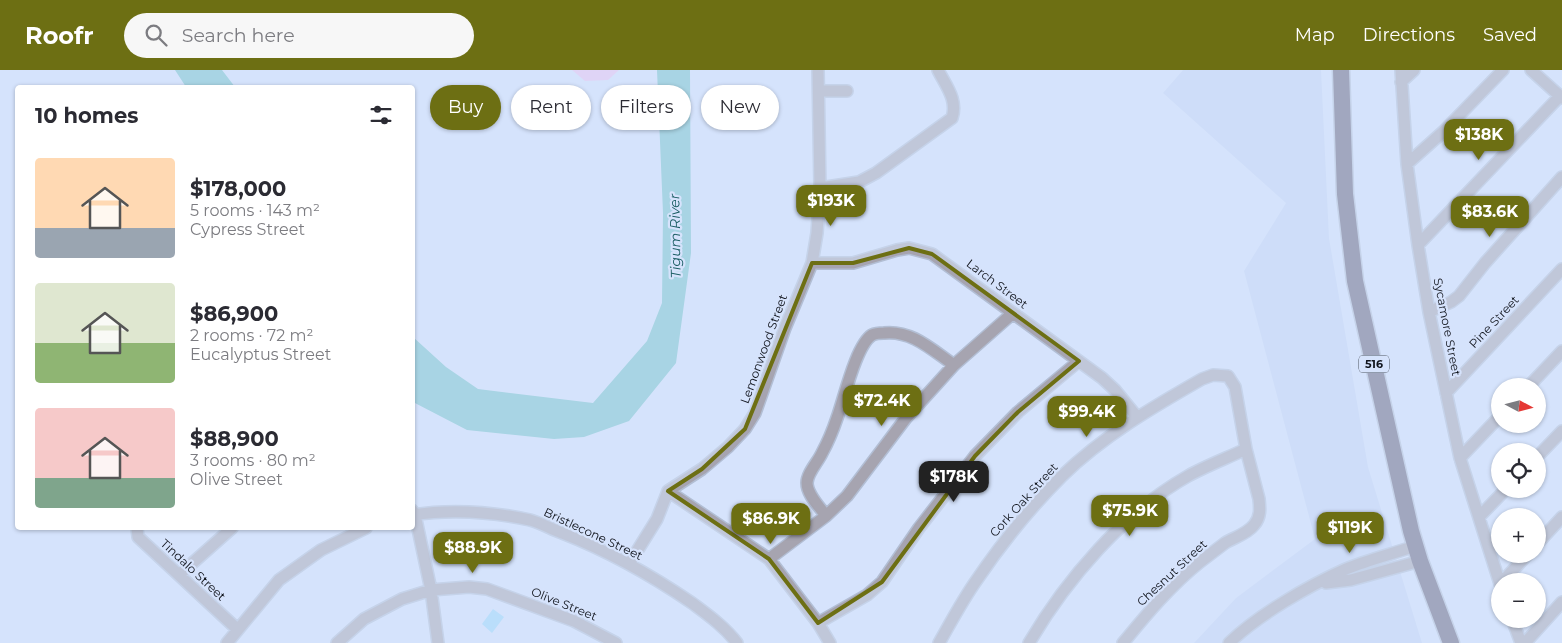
<!DOCTYPE html>
<html lang="en">
<head>
<meta charset="utf-8">
<style>
	:root { --surface:#fff; --page:#f7f7f7; --text:#2b2b33; --muted:#7c7c81; --accent:#6d6f13 }
	body { margin:0; font-family:Montserrat,sans-serif; background:var(--page); color:var(--text); height:100vh; display:flex; flex-direction:column; font-size:19px; white-space:nowrap }
	* { box-sizing:border-box; margin:0 }
	p { font-size:16px; color:var(--muted) }
	.icon { flex:none; width:28px; height:28px; fill:none; stroke:currentColor; stroke-width:2; stroke-linecap:round; stroke-linejoin:round }
	.map { position:relative; flex:1; overflow:hidden }
	.details { position:absolute; left:15px; top:15px; width:400px; height:445px; display:flex; flex-direction:column; background:var(--surface); border-radius:5px; box-shadow:0 1px 4px #0004 }
	.details>* { flex:none }
	.hud { position:absolute; left:430px; top:15px; width:475px; height:45px; display:flex; gap:10px }
	.needle { width:32px; rotate:97deg }
	.fabs { position:absolute; left:1491px; top:308px; display:grid; gap:10px }
	.fabs a { display:grid; place-items:center; width:55px; height:55px; border-radius:50%; background:var(--surface); box-shadow:0 1px 4px #0004; font-size:25px }
	.price { position:absolute; translate:-50% -42px; padding:0 11px; border-radius:10px; background:var(--accent); color:#fff; font-size:16px; line-height:32px; filter:drop-shadow(0 1px 2px #0008) }
	.price::after { content:''; position:absolute; left:50%; top:30px; width:15px; height:11px; margin-left:-8px; background:inherit; clip-path:polygon(0 0,100% 0,50% 100%) }
	.price.active { background:#222; color:#fff }
	ul { padding:0; list-style:none }
	li { display:flex; align-items:center; gap:15px; height:125px; padding:0 20px }
	li span { display:grid; place-items:center; flex:none; width:140px; height:100px; border-radius:5px; color:#555 }
	li>.icon { margin-inline-start:auto }
	span .icon { width:60px; height:60px; fill:#fffc; stroke-width:1 }
	li b { font-size:21px }
	h2 { display:flex; justify-content:space-between; align-items:center; height:60px; padding:0 20px; font-size:21px }
	.chip { padding:0 18px; border-radius:22px; background:var(--surface); box-shadow:0 1px 4px #0004; font-size:18px; line-height:45px }
	.chip.active { background:var(--accent); color:#fff }
	header { display:flex; align-items:center; gap:30px; box-sizing:border-box; height:70px; padding:0 25px; background:var(--accent); color:#fff }
	header strong { font-size:24px }
	nav { display:flex; gap:28px; margin-inline-start:auto; font-size:18px }
	.search { width:350px; height:45px; background:var(--page); display:flex; align-items:center; gap:12px; box-sizing:border-box; padding:0 18px; border-radius:28px; color:var(--muted); font-size:19px }
	.map>svg:first-child { display:block }
</style>
</head>
<body>
<header>
<strong>Roofr</strong>
<div class="search"><svg class="icon" aria-label="search" viewBox="0 0 24 24"><circle cx="10" cy="10" r="6"/><path d="M15 15l6 6"/></svg>Search here</div>
<nav><a>Map</a><a>Directions</a><a>Saved</a></nav>
</header>
<div class="map">
<svg width="1562" height="573" viewBox="0 0 1562 573">
	<rect width="100%" height="100%" fill="#d6e3fc"/>
	<path fill="#c6d6f6" d="M1183 0H1321L1329 168 1368 397 1422 573H1194L1236 528 1315 469 1244 201 1286 133 1163 23Z"/>
	<path fill="#ecc2ef" d="M572 0H619L608 10 585 11Z"/>
	<path fill="#71c1c7" d="M175 0H222L235 17H186Z
		M657 0H690L691 183 676 293 629 351 584 367 554 369 467 360 413 332V267L446 297 478 319 593 333 647 271 662 233 663 143Z"/>
	<path fill="#99d7fa" d="M493 539 504 547 492 563 482 554Z"/>
	<g fill="none" stroke-linecap="round" stroke-linejoin="round">
		<g stroke="#b2bed4" stroke-width="14">
			<path id="minor" d="M1401 0 1407 94 1418 175 1429 242 1460 388 1500 514
				M1531 0 1562 28
				M1401 12 1414 0
				M819 21H847
				M1407 94 1444 61 1503 0
				M820 118 859 112 876 103 952 48C958 30 946 16 938 0
				M1418 175 1560 26
				M812 193H853L897 180 909 178 932 184 1102 308 1115 320 1137 347
				M1429 242 1451 232 1459 226 1485 193 1562 107
				M1529 316 1562 281
				M1446 323 1562 199
				M1538 386 1562 361
				M1460 388 1500 346
				M668 421 769 489 818 553 830 573
				M412 440 415 445 431 520 438 573
				M412 445C450 439 493 442 530 450 541 453 551 459 562 463 608 481 651 505 692 533 708 545 725 557 737 573
				M826 446C820 437 807 425 807 413 807 403 818 392 822 383 828 372 833 360 837 348 844 329 856 275 872 265 876 263 880 263 884 263 912 260 932 280 954 295
				M1479 447 1506 419
				M137 458 138 467 237 559
				M1538 473 1562 447
				M769 489 826 446 847 426 906 348 954 295 1013 243
				M629 494 657 449 668 421 702 399 728 377 745 359 755 343 785 258 812 193 817 163 820 118 818 0
				M179 505 232 458
				M1503 511 1528 484
				M1326 513 1351 510 1420 491
				M1512 549 1521 573
				M818 553 867 525 882 512 919 458 975 386 1018 342 1079 291
				M227 573 279 510 321 480 366 458
				M337 573 364 549 402 529 431 520 469 517 487 519 574 551 616 573
				M939 573C951 552 962 531 976 511 1001 474 1030 438 1062 406 1103 366 1153 337 1202 309L1213 305 1228 306 1235 317 1246 379 1259 429C1260 438 1261 447 1254 455 1247 464 1235 467 1225 473 1217 479 1208 486 1200 492 1171 515 1146 545 1123 573
				M1029 573C1066 510 1124 442 1188 406 1206 396 1227 388 1246 379
				M1229 573C1258 545 1308 516 1346 499 1368 490 1392 484 1415 476
				M1525 573 1562 532"/>
		</g>
		<g stroke="#b2bed4" stroke-width="19">
			<path id="highway" d="M1341 0 1345 124 1355 211 1411 461 1420 491 1451 573"/>
		</g>
		<use href="#minor" stroke="#a6a4b0" stroke-width="11"/>
		<use href="#highway" stroke="#635e75" stroke-width="16"/>
	</g>
	<path d="M0 0H1562V573H0ZM909 178 932 184 1079 291 1018 342 975 386 882 512 818 553 769 489 668 421 702 399 745 359 812 193H853Z" fill="#d6e3fc" fill-opacity=".55" fill-rule="evenodd"/>
	<path fill="none" stroke="#6d6f13" stroke-width="4" stroke-linejoin="round" d="M909 178 932 184 1079 291 1018 342 975 386 882 512 818 553 769 489 668 421 702 399 745 359 812 193H853Z"/>
	<g text-anchor="middle" stroke-width="4.5" stroke-linejoin="round" paint-order="stroke">
		<rect fill="#d6e3fc" stroke="#4b525f" stroke-width="1" x="1359" y="285.5" width="30" height="17" rx="4"/>
		<g font-size="11" font-weight="bold" fill="#10141c">
			<text x="1374" y="298">516</text>
		</g>
		<g font-size="12" fill="#10141c" stroke="#d6e3fc">
			<text transform="translate(997 214) rotate(37)" y="4">Larch Street</text>
			<text transform="translate(1494 252) rotate(-47)" y="4">Pine Street</text>
			<text transform="translate(1447 257) rotate(79)" y="4">Sycamore Street</text>
			<text transform="translate(764 279) rotate(-70)" y="4">Lemonwood Street</text>
			<text transform="translate(1024 430) rotate(-48)" y="4">Cork Oak Street</text>
			<text transform="translate(593 464) rotate(25)" y="4">Bristlecone Street</text>
			<text transform="translate(193 500) rotate(43)" y="4">Tindalo Street</text>
			<text transform="translate(1172 503) rotate(-43)" y="4">Chesnut Street</text>
			<text transform="translate(564 534) rotate(22)" y="4">Olive Street</text>
		</g>
		<g font-size="14" font-style="italic" fill="#195c62" stroke="#d6e3fc">
			<text transform="translate(675 166) rotate(-91)" y="5">Tigum River</text>
		</g>
	</g>
</svg>
<div class="fabs">
<a><svg class="needle" viewBox="-14 -14 28 28"><path d="M0-13l5 13h-10z" fill="#e53935"/><path d="M0 13l5-13h-10z" fill="#7c7c81"/></svg></a>
<a><svg class="icon" aria-label="locate" viewBox="0 0 24 24"><circle cx="12" cy="12" r="6"/><path d="M12 2v4M12 18v4M2 12h4M18 12h4"/></svg></a>
<a>+</a>
<a>−</a>
</div>
<b class="price" style="left:1479px;top:91px">$138K</b>
<b class="price" style="left:831px;top:157px">$193K</b>
<b class="price" style="left:1490px;top:168px">$83.6K</b>
<b class="price" style="left:882px;top:357px">$72.4K</b>
<b class="price" style="left:1087px;top:368px">$99.4K</b>
<b class="price active" style="left:954px;top:433px">$178K</b>
<b class="price" style="left:1130px;top:467px">$75.9K</b>
<b class="price" style="left:771px;top:475px">$86.9K</b>
<b class="price" style="left:1350px;top:484px">$119K</b>
<b class="price" style="left:473px;top:504px">$88.9K</b>
<div class="hud">
<a class="chip active">Buy</a>
<a class="chip">Rent</a>
<a class="chip">Filters</a>
<a class="chip">New</a>
</div>
<section class="details">
<h2>10 homes<svg class="icon" aria-label="filters" viewBox="0 0 24 24"><path d="M4 7h16M4 17h16"/><circle cx="9" cy="7" r="2"/><circle cx="15" cy="17" r="2"/></svg></h2>
<ul>
<li><span style="background:linear-gradient(#ffd9b3 70%,#9aa5b1 0)"><svg class="icon" aria-label="home" viewBox="0 0 24 24"><path d="M3 11l9-7 9 7M6 9v11h12V9"/></svg></span><div><b>$178,000</b><p>5 rooms · 143 m²</p><p>Cypress Street</p></div></li>
<li><span style="background:linear-gradient(#dfe7d0 60%,#8fb573 0)"><svg class="icon" aria-label="home" viewBox="0 0 24 24"><path d="M3 11l9-7 9 7M6 9v11h12V9"/></svg></span><div><b>$86,900</b><p>2 rooms · 72 m²</p><p>Eucalyptus Street</p></div></li>
<li><span style="background:linear-gradient(#f6c9c9 70%,#7fa58c 0)"><svg class="icon" aria-label="home" viewBox="0 0 24 24"><path d="M3 11l9-7 9 7M6 9v11h12V9"/></svg></span><div><b>$88,900</b><p>3 rooms · 80 m²</p><p>Olive Street</p></div></li>
</ul>
</section>
</div>
</body>
</html>
